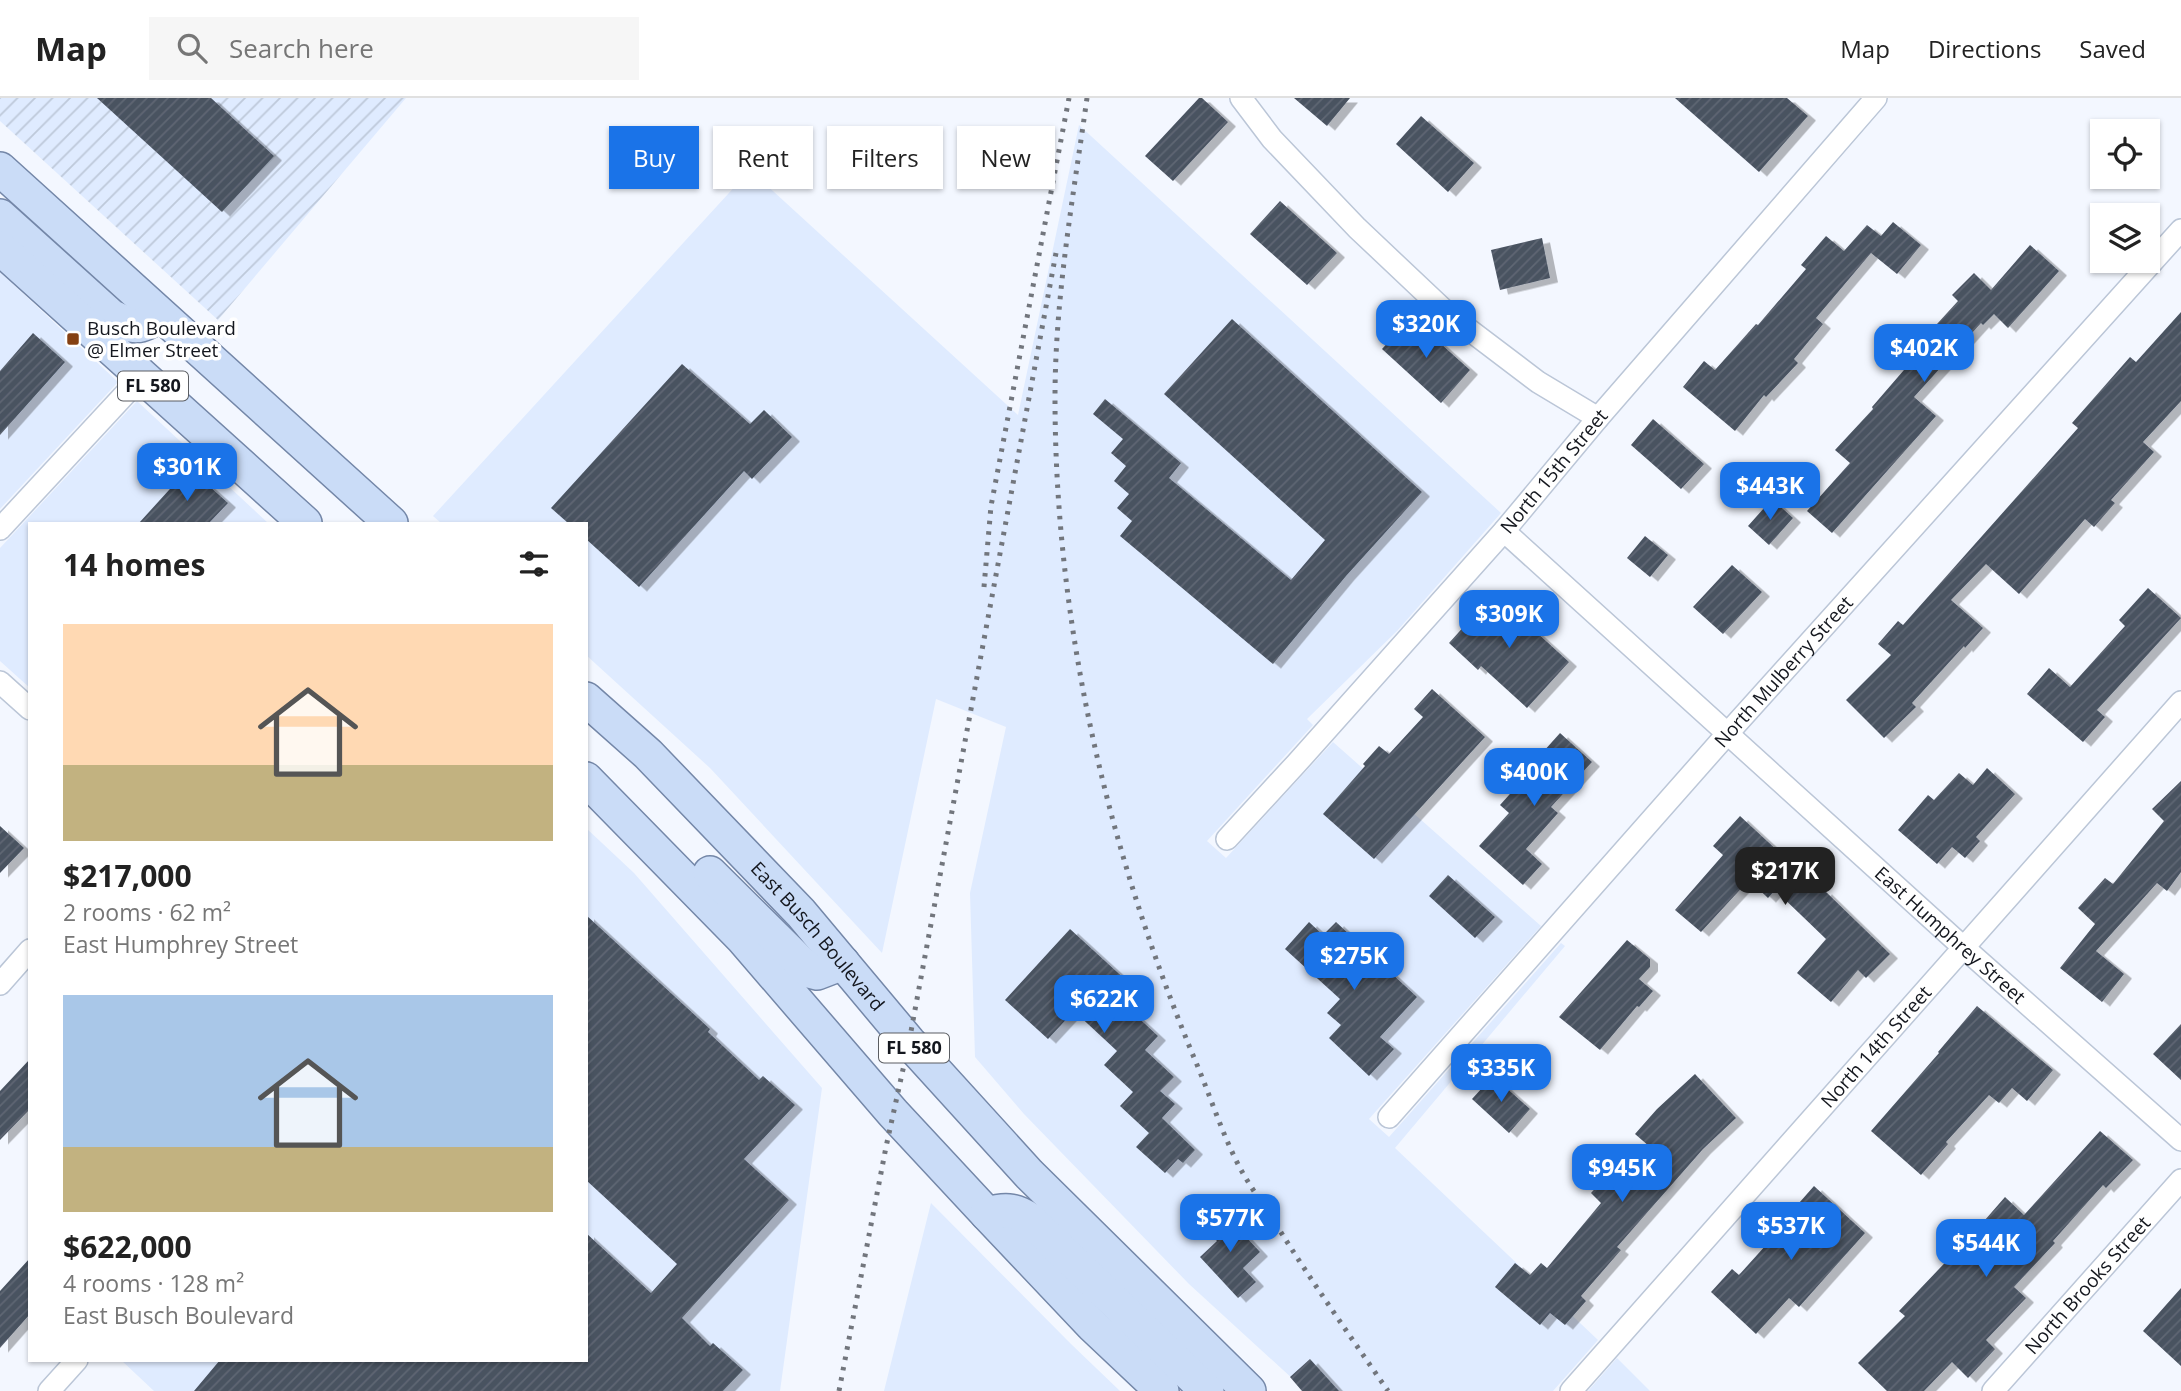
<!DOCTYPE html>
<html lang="en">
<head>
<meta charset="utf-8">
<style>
	:root { --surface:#fff; --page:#f6f6f6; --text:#222; --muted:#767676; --line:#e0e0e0; --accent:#1a73e8 }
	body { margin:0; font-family:"Open Sans",sans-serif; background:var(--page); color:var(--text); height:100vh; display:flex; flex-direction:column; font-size:26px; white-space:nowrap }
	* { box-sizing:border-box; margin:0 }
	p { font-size:23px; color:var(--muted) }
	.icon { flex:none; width:38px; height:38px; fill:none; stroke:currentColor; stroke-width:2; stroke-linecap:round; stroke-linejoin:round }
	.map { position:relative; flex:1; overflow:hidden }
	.sheet { position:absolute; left:28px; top:424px; width:560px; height:840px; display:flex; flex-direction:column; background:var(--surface); border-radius:0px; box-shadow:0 2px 5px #0004 }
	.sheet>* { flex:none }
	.guide { position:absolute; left:609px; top:28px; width:665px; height:63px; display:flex; gap:14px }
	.tools { position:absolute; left:2090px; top:21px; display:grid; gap:14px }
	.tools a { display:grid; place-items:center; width:70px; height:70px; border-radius:0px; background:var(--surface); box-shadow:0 2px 5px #0004; font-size:35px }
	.price { position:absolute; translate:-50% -60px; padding:0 16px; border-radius:14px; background:var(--accent); color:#fff; font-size:23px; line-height:46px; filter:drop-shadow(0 2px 4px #0008) }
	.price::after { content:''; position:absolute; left:50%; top:42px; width:21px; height:16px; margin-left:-10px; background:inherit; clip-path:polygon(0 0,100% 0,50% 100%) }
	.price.on { background:#222; color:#fff }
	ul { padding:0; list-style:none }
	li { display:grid; align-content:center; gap:14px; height:371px; padding:0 35px }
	li span { display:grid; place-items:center; height:217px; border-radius:0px; color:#555 }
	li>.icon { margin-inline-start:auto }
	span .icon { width:126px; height:126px; fill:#fffc; stroke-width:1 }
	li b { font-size:30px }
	h2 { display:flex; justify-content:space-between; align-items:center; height:84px; padding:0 35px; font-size:30px }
	.pill { padding:0 24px; border-radius:0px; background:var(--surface); box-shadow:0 2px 5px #0004; font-size:24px; line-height:63px }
	.pill.on { background:var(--accent); color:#fff }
	header { display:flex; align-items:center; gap:42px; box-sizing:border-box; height:98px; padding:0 35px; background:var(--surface); border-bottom:2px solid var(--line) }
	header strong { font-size:33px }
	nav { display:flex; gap:38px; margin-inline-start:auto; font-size:24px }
	.search { width:490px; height:63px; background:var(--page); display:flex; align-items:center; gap:18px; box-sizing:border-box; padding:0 24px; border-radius:0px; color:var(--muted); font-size:26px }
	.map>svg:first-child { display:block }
</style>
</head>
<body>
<header>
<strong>Map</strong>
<div class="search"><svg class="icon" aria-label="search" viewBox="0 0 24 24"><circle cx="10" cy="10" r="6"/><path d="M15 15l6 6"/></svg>Search here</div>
<nav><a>Map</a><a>Directions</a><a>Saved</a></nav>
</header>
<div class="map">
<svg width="2181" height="1293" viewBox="0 0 2181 1293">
	<defs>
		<pattern id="industrial-furrows" width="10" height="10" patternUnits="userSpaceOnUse" patternTransform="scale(1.75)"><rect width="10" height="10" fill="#dfebff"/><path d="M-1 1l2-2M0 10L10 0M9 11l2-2" fill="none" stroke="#bec9da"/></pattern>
		<pattern id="building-hatch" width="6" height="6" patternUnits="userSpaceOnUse" patternTransform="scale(1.75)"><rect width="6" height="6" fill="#495261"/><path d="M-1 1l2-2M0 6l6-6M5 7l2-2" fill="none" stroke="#5f6773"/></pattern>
		<filter id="shadow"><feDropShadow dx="8" dy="4.5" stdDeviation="0" flood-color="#0004"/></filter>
	</defs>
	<rect width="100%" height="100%" fill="#f3f7ff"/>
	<path fill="#dfebff" d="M1079 27 1501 415 1397 533 1307 621 1313 627 1207 743 1226 760 1333 644 1541 828 1369 1021 1389 1039 1561 845 1565 848 1395 1050 1598 1242 1553 1293H1306L1189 1186 1024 1016 975 959 970 795 1006 629 936 601 882 855 710 670 586 557V425H441L433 418 750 72 1018 317Z
		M0 174 118 284 0 411Z
		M137 303 268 425H30V590L0 563V450Z
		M586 730 634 775 822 990 780 1293H154L121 1262H586Z
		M931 1105 1071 1246 1120 1293H884Z
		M1617 1260 1650 1293H1588Z"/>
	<path fill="url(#industrial-furrows)" d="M0 0H406L218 222 0 23Z"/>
	<path fill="url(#building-hatch)" filter="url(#shadow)" d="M97 0H211L274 58 222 114Z
		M1199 0H1202L1228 24 1173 83 1145 58Z
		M1294 0H1350L1327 28Z
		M1675 0H1787L1808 18 1759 74Z
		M1421 18 1474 65 1448 94 1396 46Z
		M1280 103 1337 155 1307 187 1250 136Z
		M1893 124 1921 147 1897 176 1871 155 1816 220 1823 226 1794 261 1798 265 1766 299 1764 297 1735 333 1683 289 1704 263 1715 272 1756 226 1758 227 1806 171 1801 167 1826 138 1844 153 1867 127 1881 138Z
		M1542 140 1550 180 1500 192 1491 152Z
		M2030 147 2059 173 2008 230 1994 216 1983 227 1981 225 1914 299 1936 318 1832 435 1807 413 1850 365 1835 352 1873 311 1872 309 1910 265 1905 261 1958 203 1952 197 1974 175 1991 192Z
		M2181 214V303L2143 344 2154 354 2111 402 2115 405 2094 429 2085 421 2019 496 1986 466 1951 502 1983 530 1965 550 1964 548 1912 605 1916 609 1884 640 1846 602 1891 557 1878 546 1898 523 1903 527 2078 330 2072 325 2130 259 2136 264Z
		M1411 219 1470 272 1441 305 1382 251Z
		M1232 221 1422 394 1346 478 1273 566 1120 438 1132 423 1117 410 1129 396 1114 383 1126 368 1111 355 1123 341 1093 316 1105 301 1181 365 1169 380 1291 482 1325 442 1164 296Z
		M33 235 65 264 0 337V273Z
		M682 266 750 326 764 312 792 339 752 381 744 373 639 489 586 441V425H568L551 410Z
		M1653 321 1704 366 1681 391 1631 347Z
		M189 370 228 405 209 425H139Z
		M1772 401 1793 420 1769 447 1748 428Z
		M1645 438 1668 457 1650 479 1627 460Z
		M1732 467 1762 494 1723 536 1693 509Z
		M2148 490 2181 520 2097 612 2105 619 2083 644 2027 596 2049 570 2070 589 2125 528 2119 522Z
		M1496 493 1526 519 1523 522 1569 564 1527 610 1481 568 1478 572 1449 545Z
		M1432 591 1485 639 1374 761 1323 716 1365 668 1363 666 1379 648 1389 656 1423 619 1414 611Z
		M1560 635 1592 664 1551 709 1558 715 1526 751 1542 766 1523 787 1479 748 1509 715 1500 707 1545 657 1543 654Z
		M1987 670 2015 696 1976 739 1980 743 1965 760 1952 749 1937 766 1898 732 1928 697 1934 702 1959 675 1973 687Z
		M2181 683V774L2167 793 2157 785 2096 853 2124 876 2102 904 2060 870 2095 826 2078 810 2105 780 2113 786 2164 723 2152 711Z
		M1740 718 1822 794 1824 792 1890 856 1866 880 1858 872 1831 904 1797 875 1826 841 1775 792 1768 800 1749 782 1701 834 1675 812 1723 757 1713 748Z
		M0 728 24 750 0 775Z
		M1448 777 1495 819 1475 840 1429 798Z
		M586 817 710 931 708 934 759 982 763 978 795 1007 744 1061 789 1102 682 1220 710 1248 713 1245 743 1272 723 1293H194L220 1262H586V1135L651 1195 677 1166 586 1082Z
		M1309 824 1323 837 1336 824 1417 899 1380 939 1394 951 1369 978 1329 940 1341 927 1327 915 1340 901 1285 851Z
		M1070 831 1128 884 1115 898 1158 938 1145 952 1174 979 1160 993 1175 1006 1162 1020 1195 1052 1183 1065 1178 1061 1165 1075 1136 1049 1149 1035 1120 1008 1133 994 1104 967 1117 953 1074 913 1048 941 1005 902Z
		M1627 842 1650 861V869L1639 881 1653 893 1639 909 1637 908 1600 952 1559 919Z
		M1977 908 2053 972 2027 1003 2012 990 1999 1005 1989 997 1946 1044 1948 1046 1921 1077 1871 1033 1939 955 1938 954Z
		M2181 926V982L2153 956Z
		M30 961V1011L0 1042V993Z
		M1695 976 1736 1020 1703 1051 1617 1149 1621 1152 1581 1198 1586 1203 1565 1227 1550 1215 1540 1227 1495 1189 1515 1165 1530 1177 1541 1165 1547 1170 1601 1105 1591 1095 1609 1076 1619 1085 1650 1049 1635 1036 1657 1011Z
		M1493 978 1530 1011 1509 1035 1472 1001Z
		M2100 1033 2133 1062 2106 1090 2103 1087 2053 1143 2055 1145 2014 1189 2026 1200 1986 1242 1995 1251 1968 1280 1952 1264 1924 1293H1887L1858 1265 1905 1218 1899 1213 1978 1130 2005 1099 2024 1117Z
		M1814 1088 1865 1135 1799 1209 1789 1200 1756 1236 1711 1194 1732 1171 1739 1177 1795 1115 1792 1113Z
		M1222 1113 1260 1154 1243 1170 1256 1184 1238 1200 1200 1159 1217 1143 1204 1129Z
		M30 1160V1216L0 1250V1193Z
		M2181 1190V1268L2143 1233Z
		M1310 1261 1339 1293H1302L1290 1279Z"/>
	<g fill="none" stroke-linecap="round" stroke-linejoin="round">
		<g stroke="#bbc6d7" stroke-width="24">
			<g id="street">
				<path d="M1241 0 1272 41 1357 130 1447 215 1538 284 1598 320"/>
				<path d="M0 431 142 278"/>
				<path id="s1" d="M1504 433 1963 849 2181 1042"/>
				<path d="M0 584 30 611"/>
				<path id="s2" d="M1227 741 1296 666 1504 433 1598 320 1876 0"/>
				<path d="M0 886 30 852"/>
				<path id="s3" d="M1389 1019 1728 635 2181 132"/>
				<path d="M49 1293 77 1262"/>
				<path id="s4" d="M1571 1293 2181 604"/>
				<path id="s5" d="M1993 1293 2181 1082"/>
			</g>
		</g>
		<g stroke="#7487a8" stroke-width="36">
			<g id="primary">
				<path d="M0 71 391 425"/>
				<path d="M0 118 111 218C135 230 137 232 160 217"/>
				<path d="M0 150 305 425"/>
				<path id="s6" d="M586 601 648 656 801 815 909 944 1029 1076 1249 1293"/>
				<path d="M586 681 743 841 893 1015 987 1116 1092 1227 1162 1293"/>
				<path d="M710 775 809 873 817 875 843 865"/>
				<path d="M987 1116C1004 1111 1014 1111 1029 1121L1207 1293"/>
			</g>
		</g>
		<use href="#street" stroke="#fff" stroke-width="21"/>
		<use href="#primary" stroke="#cadcf7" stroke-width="33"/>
		<path stroke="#72767d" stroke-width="5" stroke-dasharray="3.5 7" stroke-linecap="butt" d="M1087 0C1073 100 1055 200 1055 300 1055 527 1108 753 1195 962 1210 997 1222 1036 1240 1070 1251 1090 1265 1109 1277 1128 1312 1184 1350 1238 1388 1293
			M984 489 991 408 1069 0
			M839 1293 886 1049 909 944 1056 155"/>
	</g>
	<rect fill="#844013" stroke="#fff" stroke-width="2.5" x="66" y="234" width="14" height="14" rx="3.5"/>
	<g text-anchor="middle" stroke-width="7" stroke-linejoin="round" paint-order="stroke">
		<g fill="#fff" stroke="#5a5d62" stroke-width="2">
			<rect x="118" y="273.5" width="70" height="29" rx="5"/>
			<rect x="879" y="935.5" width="70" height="29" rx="5"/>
		</g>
		<g font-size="18" font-weight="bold" fill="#14171e">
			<text x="153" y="294">FL 580</text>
			<text x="914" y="956">FL 580</text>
		</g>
		<g font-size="19" fill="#14171e" stroke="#fff" text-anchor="start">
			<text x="87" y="237">Busch Boulevard<tspan x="87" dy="22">@ Elmer Street</tspan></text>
		</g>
		<g font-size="19" fill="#14171e" stroke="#fff">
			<text dy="7" stroke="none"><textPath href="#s2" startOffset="492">North 15th Street</textPath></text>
			<text dy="7" stroke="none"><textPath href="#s3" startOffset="595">North Mulberry Street</textPath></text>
			<text dy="7" stroke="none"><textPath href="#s1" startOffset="602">East Humphrey Street</textPath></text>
			<text dy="7" stroke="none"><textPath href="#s6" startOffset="332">East Busch Boulevard</textPath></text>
			<text dy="7" stroke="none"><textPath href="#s4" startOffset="460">North 14th Street</textPath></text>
			<text dy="7" stroke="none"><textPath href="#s5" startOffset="142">North Brooks Street</textPath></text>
		</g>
	</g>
</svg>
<div class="tools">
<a><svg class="icon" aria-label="locate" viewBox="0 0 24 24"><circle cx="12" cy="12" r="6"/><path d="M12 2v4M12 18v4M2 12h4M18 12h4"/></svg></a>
<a><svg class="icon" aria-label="layers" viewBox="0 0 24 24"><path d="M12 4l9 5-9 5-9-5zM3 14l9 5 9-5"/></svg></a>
</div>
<b class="price" style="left:1426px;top:262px">$320K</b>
<b class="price" style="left:1924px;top:286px">$402K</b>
<b class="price" style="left:187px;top:405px">$301K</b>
<b class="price" style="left:1770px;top:424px">$443K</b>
<b class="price" style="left:1509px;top:552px">$309K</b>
<b class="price" style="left:1534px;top:710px">$400K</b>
<b class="price on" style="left:1785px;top:809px">$217K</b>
<b class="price" style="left:1354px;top:894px">$275K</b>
<b class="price" style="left:1104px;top:937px">$622K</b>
<b class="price" style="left:1501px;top:1006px">$335K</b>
<b class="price" style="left:1622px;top:1106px">$945K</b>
<b class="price" style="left:1230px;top:1156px">$577K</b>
<b class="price" style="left:1791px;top:1164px">$537K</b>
<b class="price" style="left:1986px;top:1181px">$544K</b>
<div class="guide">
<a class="pill on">Buy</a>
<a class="pill">Rent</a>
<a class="pill">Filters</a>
<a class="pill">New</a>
</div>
<section class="sheet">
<h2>14 homes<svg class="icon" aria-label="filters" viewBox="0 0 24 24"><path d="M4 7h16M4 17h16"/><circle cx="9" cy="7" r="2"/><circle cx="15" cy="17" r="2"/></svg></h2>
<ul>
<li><span style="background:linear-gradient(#ffd9b3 65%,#c2b280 0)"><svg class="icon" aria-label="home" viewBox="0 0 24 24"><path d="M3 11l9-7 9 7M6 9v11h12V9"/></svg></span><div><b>$217,000</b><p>2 rooms · 62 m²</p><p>East Humphrey Street</p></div></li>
<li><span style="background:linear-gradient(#a9c7e8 70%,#c2b280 0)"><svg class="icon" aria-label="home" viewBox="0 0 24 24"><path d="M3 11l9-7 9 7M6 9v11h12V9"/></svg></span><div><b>$622,000</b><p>4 rooms · 128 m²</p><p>East Busch Boulevard</p></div></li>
</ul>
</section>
</div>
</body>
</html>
